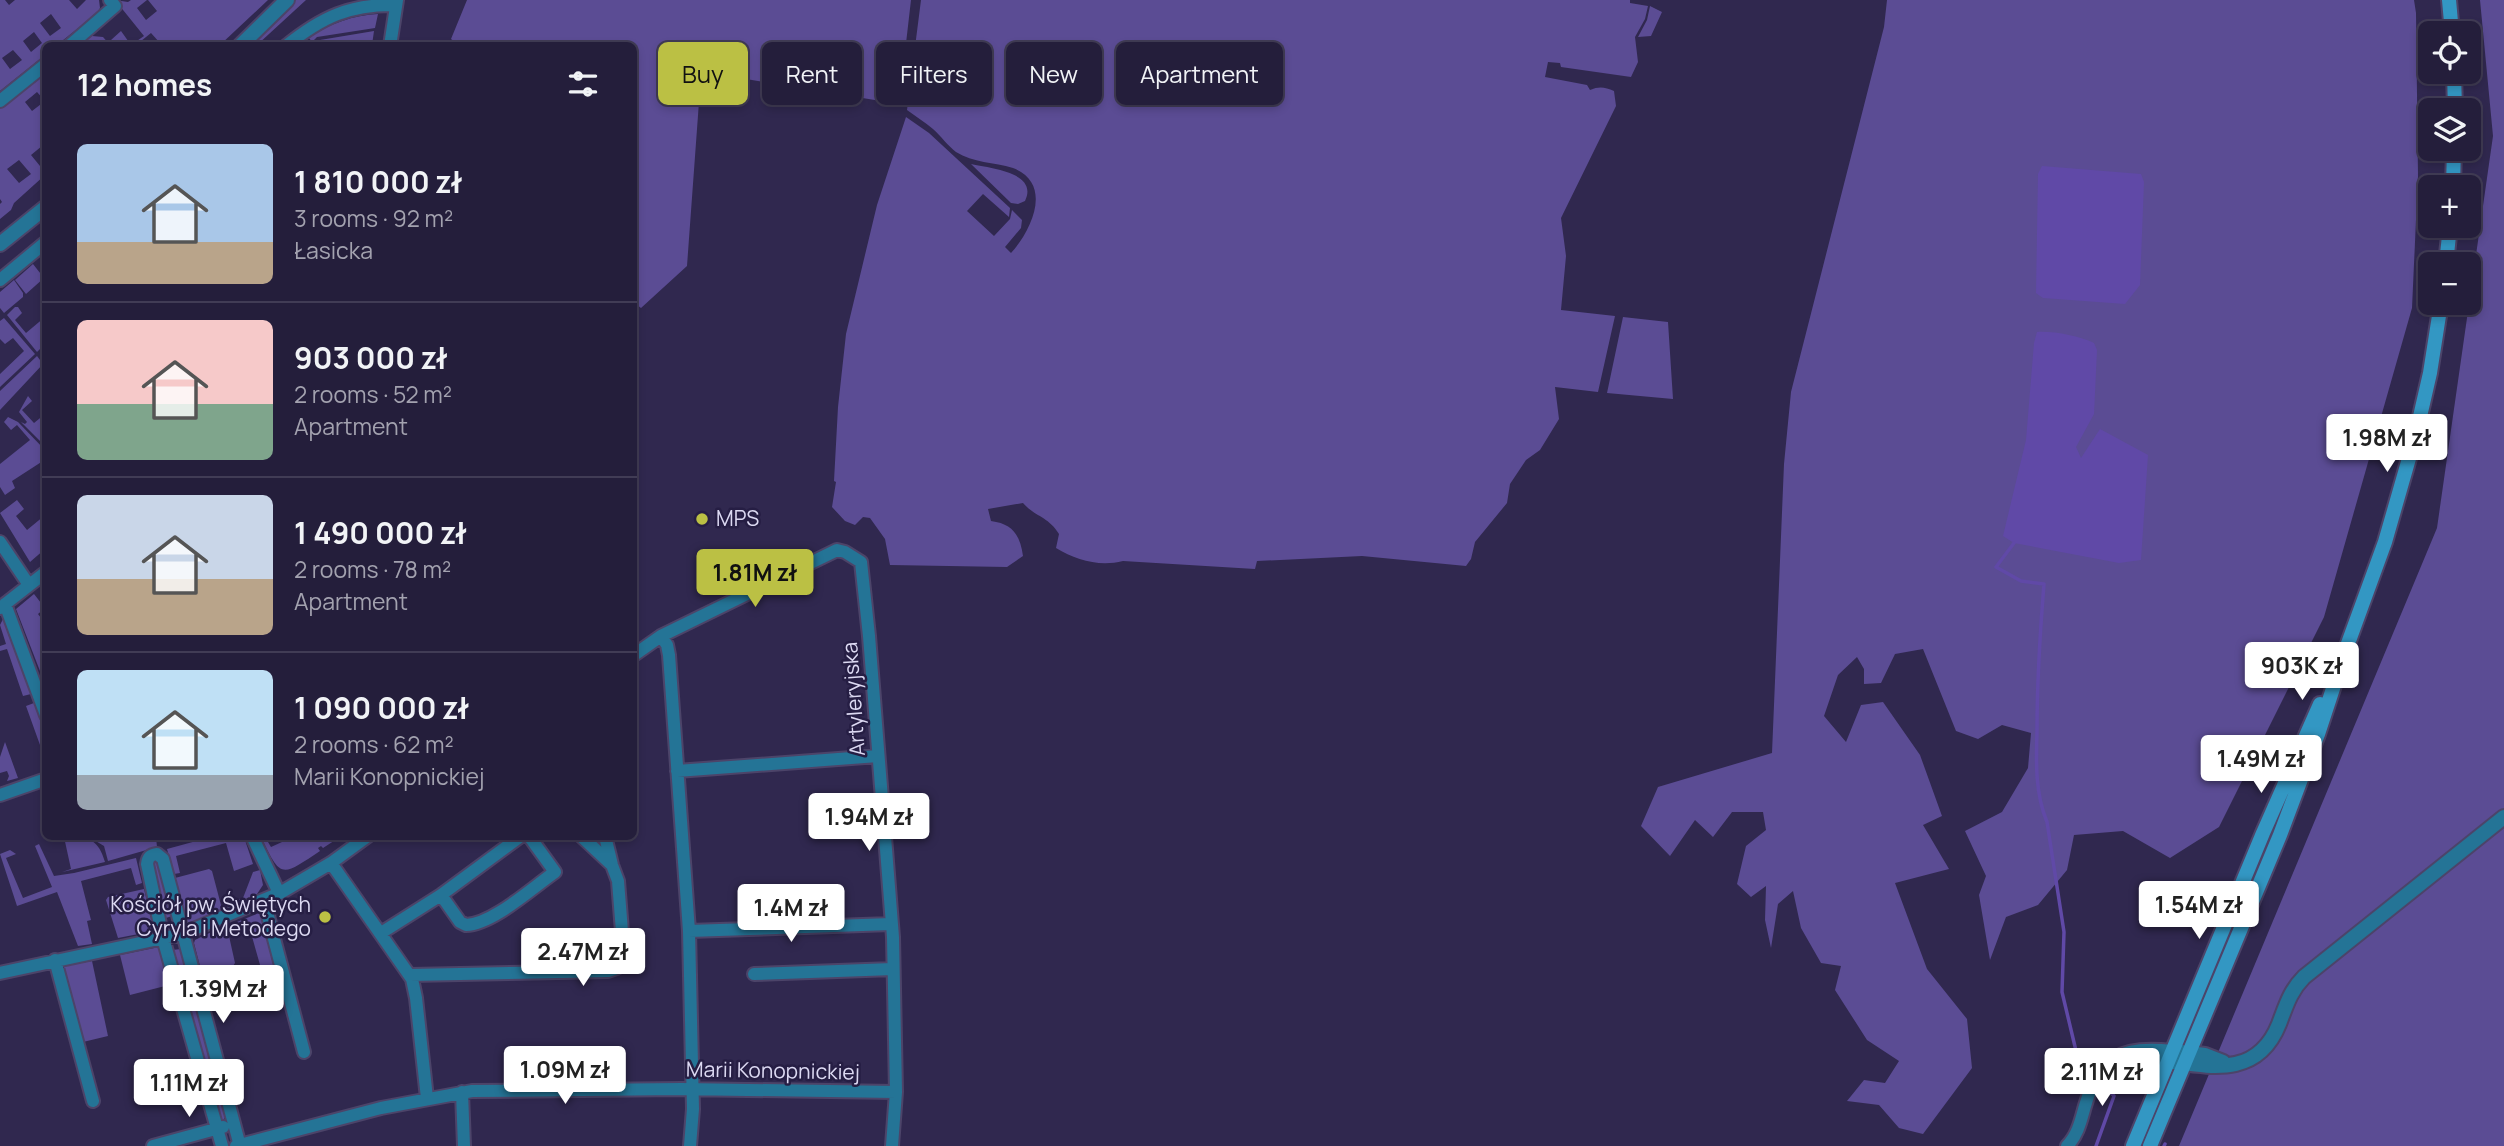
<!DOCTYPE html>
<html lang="en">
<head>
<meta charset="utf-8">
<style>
	:root { --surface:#241e3b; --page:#2c2742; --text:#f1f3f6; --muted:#a3a2af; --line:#413c55; --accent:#bbc044 }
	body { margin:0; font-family:Manrope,sans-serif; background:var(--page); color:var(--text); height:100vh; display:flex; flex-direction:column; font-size:26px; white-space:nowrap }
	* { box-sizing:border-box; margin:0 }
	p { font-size:23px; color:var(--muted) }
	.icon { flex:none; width:38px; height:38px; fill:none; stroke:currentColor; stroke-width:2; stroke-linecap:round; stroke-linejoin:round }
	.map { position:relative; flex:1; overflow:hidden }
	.drawer { position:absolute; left:42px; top:42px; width:595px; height:798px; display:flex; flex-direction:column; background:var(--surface); border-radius:10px; box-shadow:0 4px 10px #0003,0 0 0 2px var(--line) }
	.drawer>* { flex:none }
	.guide { position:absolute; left:658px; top:42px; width:665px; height:63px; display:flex; gap:14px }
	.fabs { position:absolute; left:2418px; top:21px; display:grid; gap:14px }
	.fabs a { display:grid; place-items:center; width:63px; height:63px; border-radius:10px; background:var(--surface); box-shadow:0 4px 10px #0003,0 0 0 2px var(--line); font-size:35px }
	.price { position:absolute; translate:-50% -60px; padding:0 16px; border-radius:7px; background:#fff; color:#222; font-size:23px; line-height:46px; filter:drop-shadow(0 2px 4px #0008) }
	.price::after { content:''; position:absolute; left:50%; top:42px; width:21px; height:16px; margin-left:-10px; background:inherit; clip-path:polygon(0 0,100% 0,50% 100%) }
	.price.on { background:var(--accent); color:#111 }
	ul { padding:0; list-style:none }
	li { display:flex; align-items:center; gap:21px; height:175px; padding:0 35px }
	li+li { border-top:2px solid var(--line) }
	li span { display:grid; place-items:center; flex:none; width:196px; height:140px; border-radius:10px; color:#555 }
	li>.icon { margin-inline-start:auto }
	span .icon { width:84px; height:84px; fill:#fffc; stroke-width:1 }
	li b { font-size:30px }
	h2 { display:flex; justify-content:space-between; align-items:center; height:84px; padding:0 35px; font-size:30px }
	.pill { padding:0 24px; border-radius:10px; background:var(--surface); box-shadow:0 4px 10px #0003,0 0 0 2px var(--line); font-size:24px; line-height:63px }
	.pill.on { background:var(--accent); color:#111 }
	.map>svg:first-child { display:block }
</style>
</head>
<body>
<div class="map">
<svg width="2504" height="1146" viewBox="0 0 2504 1146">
	<rect width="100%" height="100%" fill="#30284f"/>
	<path fill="#5b4c94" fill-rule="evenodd" d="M0 0H5L9 5 15 0H69L77 9 86 0H99L100 8 97 13 57 45 46 46 45 55 0 91ZM51 14 61 28 50 36 40 23ZM34 32 42 43 31 52 23 41ZM13 50 22 60 10 69 2 58Z
		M115 0 128 2 131 0H147L137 8 146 20 157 11 148 0H268L220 45H157L160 43 151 33 136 45H115L111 40 121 31 131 45 144 36Z
		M294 0H306L257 45 247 46Z
		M467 0H911L899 104 740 78 700 88 687 266 641 308 637 305 634 308V46L459 45 451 39Z
		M921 0H1630V3L1648 6 1645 19 1635 37 1638 62 1631 77 1561 67 1560 63 1548 62 1545 77 1587 85 1590 90C1599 86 1605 87 1614 91L1616 106 1561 218 1566 256 1561 310 1615 316 1598 392 1555 387 1559 419 1540 450 1526 460 1510 484 1507 503 1475 542 1471 559 1466 566 1362 556 1257 561 1255 569 1123 561C1099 567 1076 560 1056 548L1059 534C1048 516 1035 517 1023 503L988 509 991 521C1013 524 1020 535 1023 556L1007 567 890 565 885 539 870 518 863 517 855 525 845 521 832 507 836 482 834 481 838 407 846 334 877 205 906 117 929 133 1010 208 1009 217 983 194 967 211 994 236 1010 219 1012 210 1022 220 1021 228 1005 247 1011 253C1031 231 1054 184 1013 168 994 162 973 163 956 152 948 146 941 136 933 129 925 122 915 116 907 110Z
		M1887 0H2414L2416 13 2418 176 2412 308 2324 617 2219 827 2170 858 2123 831 2074 835 2067 870 2038 905 2006 917 1990 960 1979 895 1986 876 1965 831 2002 812 2028 768 2031 733 2002 725 1978 739 1956 731 1923 649 1895 654 1881 683 1864 684V669L1857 657 1838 675 1824 716 1846 742 1861 705 1883 702 1920 755 1942 816 1923 825 1949 869 1895 883 1927 969 1967 1019 1972 1068 1923 1134 1899 1128 1879 1105 1847 1101 1864 1080 1885 1083 1899 1061 1867 1040 1835 990 1841 966 1821 963 1801 928 1793 891 1778 904 1771 948 1765 920 1766 886 1751 897 1737 884 1746 846 1766 830 1763 812H1732L1713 837 1695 820 1670 856 1641 826 1658 787 1772 753 1784 464 1791 392 1884 27Z
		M2480 0H2504V1146H2179L2437 528 2493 136Z
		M1650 6 1662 12 1651 36 1638 37 1647 20Z
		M378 14 375 28 317 37 312 42 309 38C328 24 354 15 378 14Z
		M374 31 372 45H313L320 40Z
		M92 36 103 37 110 45 77 46Z
		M45 71V150L42 146 31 155 40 166 45 162V175L14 203 11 210 0 219V204L2 202 0 199V108ZM37 92 45 101 32 111 25 102ZM19 160 31 174 19 183 7 169Z
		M971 164C989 168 1039 172 1025 201L1018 204 1011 203Z
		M33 264 44 278 26 294 15 280Z
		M14 280 23 293V297L4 313 0 308V292Z
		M15 307H18L22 313 15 320 26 333 45 317V344L37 352 7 315Z
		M1623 317 1668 322 1673 399 1607 393Z
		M4 318 35 354 0 387V374L24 351 13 338 5 344 0 339V321Z
		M37 356 43 364 0 410V391Z
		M28 396 32 401 22 410 34 423 45 414V446L21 422 25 424 27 422 19 412Z
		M8 417 18 422 45 450 46 459 12 481 15 488 5 495 0 487V464L30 440 17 425 11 430 4 422Z
		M17 500 24 509 16 516 27 530 44 516 45 518V549L30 562 0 513Z
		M34 594 45 608 38 614 45 623V684L16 609Z
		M3 619 8 625 31 694 23 696 7 649 0 651V646L6 644 0 625Z
		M34 703 45 734V743L40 745 26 706Z
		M5 742 18 778 7 781 9 776 7 771 0 773V757Z
		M64 837C87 836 98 838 105 862L62 872 71 869Z
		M89 837H156L157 847 108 861 104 846Z
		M211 837H244L253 864 234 871 226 843 176 856 180 873 174 874 167 849Z
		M261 837H265L271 847 293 837H340L323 848 321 846 318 848 320 851C281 877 281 879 261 837Z
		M39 844 54 876 74 873 136 858 142 883 136 885 131 868 81 881 91 920 87 921 92 944 78 946 57 892 17 906 0 854 10 850 16 854 6 858 23 898 52 887 35 846Z
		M159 859 175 915 163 919 151 861Z
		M209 869 212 871 222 909 188 924 175 878Z
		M260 870 263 885 257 894 227 907 225 904 243 898 253 872Z
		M144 889 154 931 118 938 106 900 108 897Z
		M259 913 261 916 276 976 264 979 249 926 234 930 232 924Z
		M224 926 227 927 235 963 233 966 202 974 194 943 195 940Z
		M159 947 169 985 130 995 120 955Z
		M181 949 226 1116 223 1120 220 1119 172 950Z
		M92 961 108 1036 83 1042 65 976 64 966Z"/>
	<path fill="#6049a7" d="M2042 166 2141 174 2144 182 2140 285 2125 304 2043 298 2036 293 2038 174Z
		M2037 332C2054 331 2079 336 2094 343L2097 350 2094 414 2076 447 2081 458 2100 429 2148 455 2141 560 2119 563 2014 543 2003 536 2026 440 2034 343Z"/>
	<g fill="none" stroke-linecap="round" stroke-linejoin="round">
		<path stroke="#6049a7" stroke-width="3.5" d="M2014 543 1996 567 2021 581 2044 584C2040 633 2037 682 2037 731 2036 762 2035 793 2047 822L2064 932 2062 992 2077 1055V1076L2085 1082
			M2096 1146 2114 1096 2106 1088
			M2164 1146 2165 1144"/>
		<g stroke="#4c4469" stroke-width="16">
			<path id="minor" d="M69 46 115 6 110 0
				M286 46C322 17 350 4 396 5
				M390 46 397 0
				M0 101 46 64
				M0 280 46 242
				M0 542 29 585
				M5 604 46 715
				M0 608 46 572
				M661 636 667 645 669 655 689 931 693 1109 690 1146
				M634 655 661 636 837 550 845 552 861 562 869 636 893 937 896 1092 892 1146
				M677 771 878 756
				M0 795 46 779
				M252 836 279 893
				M581 836 612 865
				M331 863 412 979 416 998 427 1098
				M441 895 460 922 466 925C493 924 532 888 555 872L529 836
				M264 901 304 1052
				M689 931 891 924
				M381 933 441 895 521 836
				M55 960 93 1101
				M0 973 182 934 280 893 331 863 368 836
				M754 974 893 969
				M410 975 608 971 617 968 622 958 623 944 618 881 612 865 605 836
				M2134 1054 2167 1062
				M462 1092 464 1146
				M153 1146 223 1127
				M222 1146 163 938 147 864C148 857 150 855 157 854L163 859 240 1146
				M236 1146 381 1108 472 1091 682 1089 896 1092
				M2067 1146C2078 1135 2081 1120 2085 1106 2099 1057 2121 1045 2172 1051"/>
		</g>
		<g stroke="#4c4469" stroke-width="18">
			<path id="tertiary" d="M240 46 287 0
				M0 244 46 207
				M2172 1051 2205 1055 2223 1062
				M2173 1062C2218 1068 2259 1074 2279 1024 2286 1006 2290 991 2304 977L2504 817"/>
		</g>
		<g stroke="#4c4469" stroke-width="18">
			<path id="secondary" d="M2449 0 2452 33
				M2454 72 2455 110
				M2453 187 2454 149
				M2446 264 2450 226
				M2133 1146 2263 833 2320 704
				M2150 1146 2280 835 2318 734 2346 649 2385 542 2416 434 2430 373 2441 303"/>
		</g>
		<use href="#minor" stroke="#247496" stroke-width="12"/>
		<use href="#tertiary" stroke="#247496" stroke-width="14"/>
		<use href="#secondary" stroke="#3397c3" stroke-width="14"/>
	</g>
	<g fill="#bbc044" stroke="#261e44" stroke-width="2.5">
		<circle cx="702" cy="519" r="7"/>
		<circle cx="325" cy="917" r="7"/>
	</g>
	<g text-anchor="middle" stroke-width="5" stroke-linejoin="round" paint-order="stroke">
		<g font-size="21" fill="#dcd9f2" stroke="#261e44" text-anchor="start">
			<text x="716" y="526">MPS</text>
			<text x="311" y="912" text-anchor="end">Kościół pw. Świętych<tspan x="311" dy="24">Cyryla i Metodego</tspan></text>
		</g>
		<g font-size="21" fill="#dcd9f2" stroke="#261e44">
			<text transform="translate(854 699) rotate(-94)" y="7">Artyleryjska</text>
			<text transform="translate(773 1071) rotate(1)" y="7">Marii Konopnickiej</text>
		</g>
	</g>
</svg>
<div class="fabs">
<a><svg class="icon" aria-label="locate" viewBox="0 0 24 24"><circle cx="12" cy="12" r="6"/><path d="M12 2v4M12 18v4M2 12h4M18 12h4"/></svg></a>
<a><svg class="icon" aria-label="layers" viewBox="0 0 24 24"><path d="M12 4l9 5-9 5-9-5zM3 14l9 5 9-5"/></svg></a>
<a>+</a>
<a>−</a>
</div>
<b class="price" style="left:2387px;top:474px">1.98M zł</b>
<b class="price on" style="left:755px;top:609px">1.81M zł</b>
<b class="price" style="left:2302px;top:702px">903K zł</b>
<b class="price" style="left:2261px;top:795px">1.49M zł</b>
<b class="price" style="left:869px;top:853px">1.94M zł</b>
<b class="price" style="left:2199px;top:941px">1.54M zł</b>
<b class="price" style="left:791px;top:944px">1.4M zł</b>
<b class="price" style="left:583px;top:988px">2.47M zł</b>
<b class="price" style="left:223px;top:1025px">1.39M zł</b>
<b class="price" style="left:565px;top:1106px">1.09M zł</b>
<b class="price" style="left:2102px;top:1108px">2.11M zł</b>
<b class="price" style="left:189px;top:1119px">1.11M zł</b>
<div class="guide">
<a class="pill on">Buy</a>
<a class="pill">Rent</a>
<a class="pill">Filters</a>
<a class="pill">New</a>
<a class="pill">Apartment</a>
</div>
<section class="drawer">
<h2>12 homes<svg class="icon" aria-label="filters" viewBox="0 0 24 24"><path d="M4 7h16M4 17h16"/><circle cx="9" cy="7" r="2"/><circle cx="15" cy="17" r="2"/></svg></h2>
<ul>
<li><span style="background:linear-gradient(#a9c7e8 70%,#b9a48a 0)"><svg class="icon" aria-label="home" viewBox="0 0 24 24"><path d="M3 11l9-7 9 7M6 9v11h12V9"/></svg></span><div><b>1 810 000 zł</b><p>3 rooms · 92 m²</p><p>Łasicka</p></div></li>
<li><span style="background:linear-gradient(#f6c9c9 60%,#7fa58c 0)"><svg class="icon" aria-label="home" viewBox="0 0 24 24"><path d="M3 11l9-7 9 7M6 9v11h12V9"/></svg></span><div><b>903 000 zł</b><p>2 rooms · 52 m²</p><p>Apartment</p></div></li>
<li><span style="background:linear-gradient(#c9d6e8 60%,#b9a48a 0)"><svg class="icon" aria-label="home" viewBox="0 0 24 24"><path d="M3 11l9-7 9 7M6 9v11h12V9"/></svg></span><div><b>1 490 000 zł</b><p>2 rooms · 78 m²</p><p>Apartment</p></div></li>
<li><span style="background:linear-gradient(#bfe0f5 75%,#9aa5b1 0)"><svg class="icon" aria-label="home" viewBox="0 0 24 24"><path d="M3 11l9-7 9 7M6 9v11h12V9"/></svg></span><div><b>1 090 000 zł</b><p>2 rooms · 62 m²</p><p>Marii Konopnickiej</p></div></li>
</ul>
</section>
</div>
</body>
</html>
